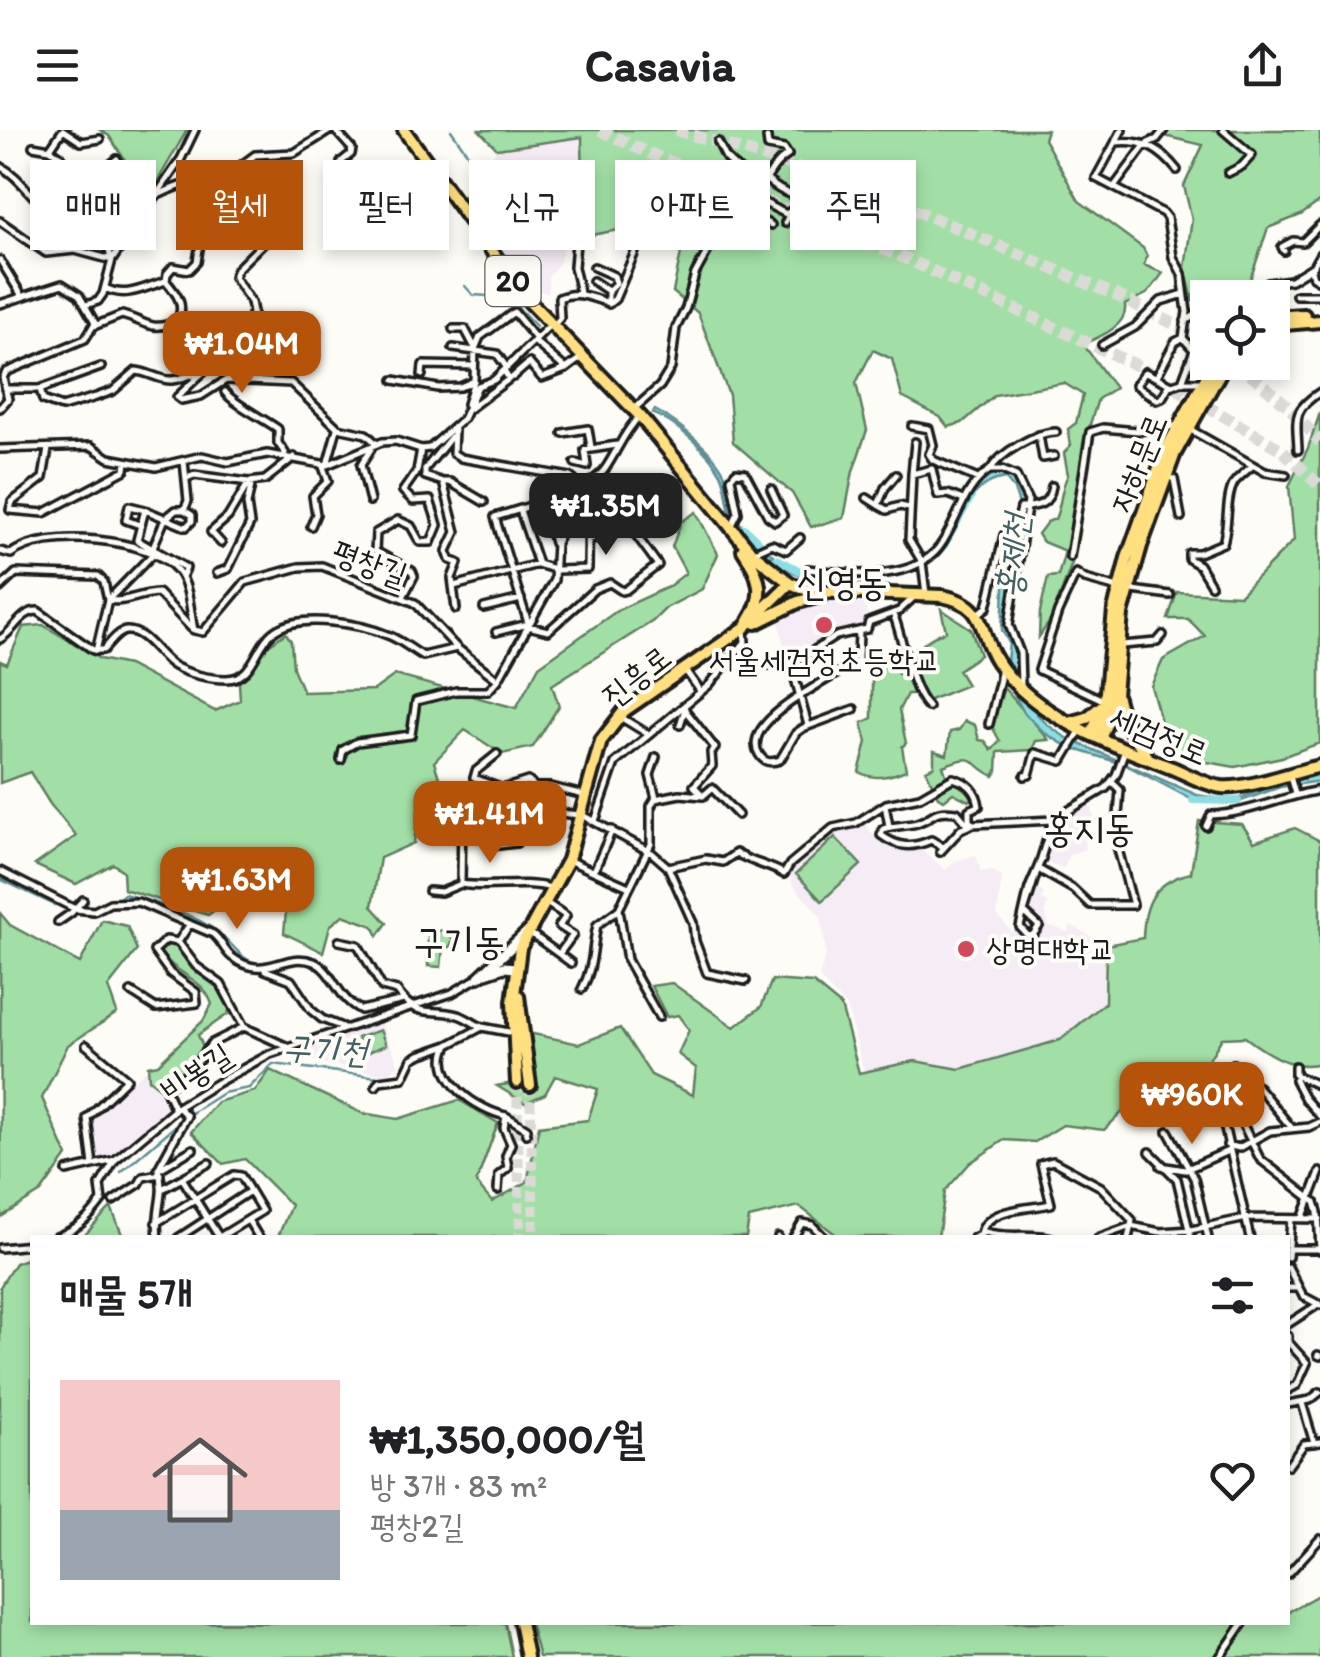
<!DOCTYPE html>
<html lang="ko">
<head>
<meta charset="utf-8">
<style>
	:root { --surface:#fff; --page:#f2f2f2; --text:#202124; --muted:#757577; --accent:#b45309 }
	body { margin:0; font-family:Itim,"Poor Story",sans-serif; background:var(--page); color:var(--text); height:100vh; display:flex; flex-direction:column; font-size:38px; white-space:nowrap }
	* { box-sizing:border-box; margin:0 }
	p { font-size:32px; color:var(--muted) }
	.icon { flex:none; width:55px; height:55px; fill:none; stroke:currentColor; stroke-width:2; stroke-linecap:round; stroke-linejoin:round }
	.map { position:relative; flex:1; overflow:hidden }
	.drawer { position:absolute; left:30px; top:1105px; width:1260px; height:390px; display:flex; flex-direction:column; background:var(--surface); border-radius:0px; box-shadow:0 5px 15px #0003 }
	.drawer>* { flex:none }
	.top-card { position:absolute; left:30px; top:30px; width:1260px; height:90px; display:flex; gap:20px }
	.buttons { position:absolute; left:1190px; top:150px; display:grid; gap:20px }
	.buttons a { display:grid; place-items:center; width:100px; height:100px; border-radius:0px; background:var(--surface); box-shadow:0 5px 15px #0003; font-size:50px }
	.price { position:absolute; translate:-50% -85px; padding:0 22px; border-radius:20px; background:var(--accent); color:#fff; font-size:32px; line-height:65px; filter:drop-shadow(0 2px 5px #0008) }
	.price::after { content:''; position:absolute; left:50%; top:60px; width:30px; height:22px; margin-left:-15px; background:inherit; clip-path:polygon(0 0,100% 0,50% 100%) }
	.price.selected { background:#222; color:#fff }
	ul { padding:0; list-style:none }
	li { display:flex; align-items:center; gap:30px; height:250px; padding:0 30px }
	li span { display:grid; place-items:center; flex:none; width:280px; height:200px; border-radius:0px; color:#555 }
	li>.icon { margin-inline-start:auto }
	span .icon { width:120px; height:120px; fill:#fffc; stroke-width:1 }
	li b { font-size:42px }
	h2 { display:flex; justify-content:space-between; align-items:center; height:120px; padding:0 30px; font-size:42px }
	.pill { padding:0 35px; border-radius:0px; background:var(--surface); box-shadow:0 5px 15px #0003; font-size:35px; line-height:90px }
	.pill.selected { background:var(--accent); color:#fff }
	header { display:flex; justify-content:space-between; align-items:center; height:130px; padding:0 30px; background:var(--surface); font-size:45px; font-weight:700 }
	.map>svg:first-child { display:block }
</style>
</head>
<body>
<header><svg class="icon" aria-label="menu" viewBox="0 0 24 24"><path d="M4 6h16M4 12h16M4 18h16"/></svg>Casavia<svg class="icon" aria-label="share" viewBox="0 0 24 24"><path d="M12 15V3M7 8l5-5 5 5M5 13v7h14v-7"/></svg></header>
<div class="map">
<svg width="1320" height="1527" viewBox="0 0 1320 1527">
	<rect width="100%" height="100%" fill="#fdfcf7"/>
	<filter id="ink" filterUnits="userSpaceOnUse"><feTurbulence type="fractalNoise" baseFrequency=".01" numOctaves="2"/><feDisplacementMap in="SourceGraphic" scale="20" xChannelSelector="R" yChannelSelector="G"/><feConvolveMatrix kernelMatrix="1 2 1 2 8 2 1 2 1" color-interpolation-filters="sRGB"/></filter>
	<g filter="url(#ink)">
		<path fill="#f6ecf5" d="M582 6 583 58 568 67 559 84 564 110 560 132 548 147V163L532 160 466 74 468 61 497 19Z
			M825 468 864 470 869 492 867 499 836 506 814 522 786 527 778 487 798 475Z
			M1090 672 1095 691 1084 701 1085 719 1069 725 1064 738 1051 734 1046 729 1058 692Z
			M864 692 876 709 893 717 919 718 946 740 955 731 976 725 981 742 993 740 1002 747 997 785 1012 802 1017 795 1027 755 1044 763 1042 770 1048 773 1045 782 1049 796 1068 802 1071 795 1106 815 1105 873 1060 910 960 939 915 931 864 941 847 877 819 848 826 823 821 787 792 754 791 745 793 736 832 701 854 699Z
			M380 890 399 936 385 945 289 926 285 922Z
			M146 940 169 979 110 1029 96 1031 92 988Z"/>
		<path fill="#a2dfa6" stroke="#5f7e61" stroke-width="2.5" d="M100 0H187L153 59 127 33 109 6Z
			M479 0H1047L1044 9 1079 71 1143 118 1147 126 1144 135 1163 143 1148 163 1125 175C1128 196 1100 207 1083 214L1115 258 1098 269 1082 320 1084 338 1072 433 1052 488 1039 507 1040 482 1048 447 1058 446 1065 421 1043 412 1038 404 1047 392 1055 389C1062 374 1060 359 1068 345L1064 323 1071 315 1068 299 1076 293 1083 265 1064 253 995 265 962 293 948 297 940 287 902 267 892 229 873 220 856 253 867 300 853 341 844 388 811 397 792 363 733 312 729 265 698 183 673 162 682 118 662 92 564 110 559 84 568 67 583 57 582 7 497 19Z
			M1167 0H1320V71L1301 85 1268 98 1245 164 1193 171 1185 137 1192 89 1184 56 1203 15 1164 6Z
			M1320 283V613L1282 627 1235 637 1185 628 1165 606 1151 556 1163 530 1205 506 1188 489H1168L1177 462 1240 465 1294 410 1289 356 1308 318Z
			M696 382 718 424 702 459 666 478 653 491 552 555 559 576 533 617 502 624 465 600 434 632 446 669 418 682 414 713 380 728 372 776 387 793 378 806 373 796 343 785 330 796 323 822 284 803 289 750 264 743 208 785 124 759 123 741 113 734 76 754 35 735 76 706 50 674 30 642 0 653V531L7 534 23 497 43 495 100 529 128 535 215 581 240 570 239 553 267 516 286 503 291 511 293 538 303 562 374 560 395 545 516 578 539 536 618 480 668 457 686 443 672 417 681 392Z
			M941 479 971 499 980 525 958 540 967 555 925 572 914 564H907L899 580 906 613 902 617 906 640C891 646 874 651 859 642L867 612 862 593 872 588V536L882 530 891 533 898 544 905 541C918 519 921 511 946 501Z
			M1004 558 1049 610 1036 611 1032 620 998 622 997 641 994 646C967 634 980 621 943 636L946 645 974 667 969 671 953 663 944 670 938 667 926 640 934 636V621L947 625 950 602 959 600 965 591 975 595 979 610 985 611 992 620 1000 611 991 595Z
			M1199 691 1242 694 1254 712 1295 698 1320 711V933C1293 941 1266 923 1245 907L1222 908 1208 931 1226 971H1186L1147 986 1135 970 1104 1000 1063 995 1035 1012 1004 1010 970 1033 945 1061 938 1107H839L799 1076 749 1088 746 1107H278L291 1075 245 1029 223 1034 191 1002 217 972 255 961 270 940 362 983 398 989 459 970 498 993 476 1053 492 1072 527 1052 539 996 588 990 598 959 555 946 545 964 525 973 497 956 530 950 529 903 579 914 620 898 651 945 693 965 696 938 678 924 689 900 678 885 667 887 651 856 672 853 734 897 761 877 772 850 813 853 841 876 859 943 915 931 960 939 1060 910 1105 873 1106 815 1143 808C1144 772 1155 751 1191 743Z
			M835 707 861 735 822 771 796 744Z
			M0 783 10 795 80 833 102 790 127 796 137 820 108 857 117 883 68 915 42 968 67 1026 41 1062 1 1087Z
			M443 800 453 809 450 817H443L441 837 428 836V803Z
			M164 807H175L186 831 214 853 230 876 228 884 198 905 203 917 187 937 159 957 149 949 148 936 158 934 203 891 212 874C201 845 176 847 159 820Z
			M380 900 386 915 363 924 357 908Z
			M111 1077 123 1107H83Z
			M32 1127V1492L505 1493 512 1527H0V1157L15 1133Z
			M1320 1464V1527H539L530 1493 1288 1492V1482Z"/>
		<path fill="#8cdee4" stroke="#5f9094" stroke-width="2.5" d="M655 280C676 291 715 322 725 345 732 360 728 377 738 391 756 410 778 435 804 443 838 453 902 448 930 425 959 403 964 335 1012 345 1038 372 1017 402 1011 433 1010 440 1012 440 1012 448 1012 463 1004 478 1006 494 1007 504 1016 513 1017 523 1022 567 1030 588 1071 610L1197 665 1233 671 1279 654 1320 644V651L1280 657 1233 674 1195 671 1126 635 1068 617 1045 603 1025 584 1012 561 1007 532 1009 513 1002 500 1005 437 1020 377 1014 359 1005 348C956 355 962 413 926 435 902 450 869 449 843 449 831 450 816 450 804 446 780 439 743 412 733 389 726 375 728 358 721 344 709 321 677 294 653 283Z"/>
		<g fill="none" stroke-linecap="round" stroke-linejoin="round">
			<path stroke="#5f9094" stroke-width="2.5" d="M451 0 477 37 464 67
				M465 156 473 165 503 167 513 172 536 196
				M699 315 711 327
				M725 345 734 386
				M0 749 55 775
				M116 771 124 764C155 772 192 783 218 802 233 813 241 832 261 834 291 836 292 814 328 835L331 843
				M80 783C92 788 101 784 110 776
				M334 855C340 878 359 889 379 878
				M383 872 397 866
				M193 982 223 963 249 958 273 934 386 948 403 943
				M121 1042 181 991"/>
			<path stroke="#8cdee4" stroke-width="8" d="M744 398 767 420
				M944 415 971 367
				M777 429 804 443 830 446
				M1011 449 1019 404
				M1193 670 1238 671"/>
			<path stroke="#dbdad6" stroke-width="10" stroke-dasharray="10 5" stroke-linecap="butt" d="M517 952 520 1108
				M530 955 534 1108"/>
			<path stroke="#dbdad6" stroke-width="12" stroke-dasharray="12 6" stroke-linecap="butt" d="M600 0 646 22 896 124 1138 236 1282 320 1320 356
				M676 0 827 46 924 84 1120 167 1208 211
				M1237 232 1290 278 1320 312"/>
			<g stroke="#1c1c1c" stroke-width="12">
				<path id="street" d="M63 0 50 19 61 27 45 43 54 55 81 59
					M63 0 81 12 100 9
					M335 0 352 19 351 24 341 32
					M1122 0 1096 48 1163 83 1167 88 1173 127 1182 144 1187 182 1183 208 1175 212 1157 246
					M1223 0 1252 25 1242 36 1228 43
					M1116 12C1143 9 1160 19 1177 40
					M33 16 50 19
					M0 36C35 55 38 98 87 77L98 81 111 128
					M103 40 144 83
					M228 45 255 25 294 23 331 0
					M767 50C782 63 798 71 818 64V56L822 55
					M1114 57 1146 14 1157 9 1164 0
					M735 70C769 66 763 40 788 25L784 19 768 16 767 8
					M732 75 771 95
					M80 80 81 59 117 29
					M756 88 765 73 786 84 791 81 785 93
					M0 91 46 123 75 120 112 130
					M576 112 574 137 580 163
					M1284 121 1282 117 1293 111 1303 112 1320 95
					M1320 124 1311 140 1313 147 1320 151
					M0 130 22 166
					M594 137 614 146 616 153 608 161
					M166 151 167 144 173 137 189 140 197 132 203 93 240 79
					M1268 153 1291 150 1312 137
					M1296 165H1320
					M0 174 62 154 79 165 95 193 85 209 6 242 3 248 8 269 0 278
					M609 174 615 169 635 122
					M86 175 98 171 103 164 112 130 181 29 195 0
					M1185 191 1208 178
					M555 194 560 188 559 168C577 160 590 167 608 173V161L593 151
					M94 196 122 185C148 192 148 202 177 192 186 175 177 164 166 151 144 157 127 169 105 158
					M453 199H465L474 216
					M535 212 566 239
					M1102 215 1135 197 1161 171 1184 164
					M453 218 497 224 507 238
					M1194 220 1208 230
					M1145 242 1170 254 1162 268 1157 270 1136 255Z
					M422 245 423 235 474 236
					M199 246 177 267 181 270 201 266 226 250 291 253 338 298 366 304 377 314
					M513 247 529 233 542 248 566 239 582 227
					M394 250 438 258 460 257 474 251
					M1182 252H1203
					M1169 256 1182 252 1194 220 1183 208
					M5 259H40L101 237
					M40 259 43 270 62 277 96 267 113 261 136 241C149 242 160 251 172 250 184 249 187 243 199 246L236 215 253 182 251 172 234 147 237 139 287 89C294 49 270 49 239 48 208 47 184 52 156 66
					M225 262C235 275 263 288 278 299V313L285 323
					M467 274 474 251 475 219 480 207 514 182 536 209
					M469 279 509 249 504 241
					M634 279 660 256 671 238 676 198 686 178 695 144 740 62 742 43 726 28 718 12
					M912 296 929 299 933 315 929 324 933 330 978 349
					M454 300 453 323 461 328 570 347 583 358 624 357 635 370 620 383 658 435 626 460 622 461 610 453 595 459 548 501 524 495 496 502
					M1191 300 1265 342 1286 345
					M563 303 588 299 591 317
					M1039 305 1043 328 1054 326
					M451 307 425 339V346L443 352 456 402 447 421 450 430 458 433 452 448 456 479
					M915 312 912 344 932 339 938 365 948 364 963 370
					M0 319 91 316 109 328 156 337 202 326 228 332 267 324 327 335 382 312 396 311 421 319 430 318 463 289 478 256 494 250 551 194
					M48 319 43 348 12 372 10 380 44 383 125 340 126 332
					M1298 320C1297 289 1291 281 1320 262
					M575 333 587 336 585 320 617 315
					M327 335 337 299
					M990 340C1000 323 1036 302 1056 302
					M912 344 909 410 922 432
					M896 345 885 358 878 375 887 380 900 376 909 378
					M1169 347 1174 349 1181 387
					M187 348 194 345 249 352 251 356 247 374 250 394 228 439 217 443
					M443 352H450L484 372
					M867 368 878 375
					M370 371 361 335 371 319
					M145 380 186 397 192 391V385L184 380H176L165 389 153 417
					M184 380 188 371 184 331
					M520 380 538 434
					M140 395 126 390 129 376 145 380 137 410 186 438 182 447
					M732 395 738 383 731 348 736 342 745 343 768 386 775 391 783 385 771 359
					M311 396 316 384 313 366 328 351 322 334
					M588 409 609 407 627 393
					M221 413 211 402 228 387 249 352 265 350 294 327
					M0 421 11 424C44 398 151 407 178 441 190 456 190 482 194 500L203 502 245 452 299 437 322 436 415 473 457 518 498 550
					M752 423 772 414 786 420 800 408
					M1070 427 1090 302 1103 298 1138 301 1181 295
					M922 432 926 464
					M808 439C846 444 904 453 935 422 944 413 949 401 955 389 964 370 971 352 990 340H1002L1016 346 1028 371 1009 495 1020 523 1021 555
					M1005 445 1021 378C1039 376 1049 375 1052 356
					M1211 455 1199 435 1189 429V423H1199L1223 413C1229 394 1225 369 1234 353 1238 347 1248 340 1253 335
					M454 456 538 434 557 440 588 439 589 358
					M0 458 16 443 98 446 104 452 108 470C122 474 142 463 158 463L192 499
					M1132 460 1170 465
					M403 467 414 446 412 441 375 421 376 403 398 390 411 396 420 412H431L438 395 430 370 413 371 403 361 417 341 421 319
					M484 478 521 469
					M893 483C904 511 909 557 928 577
					M977 485 987 477 1004 405
					M529 496 495 387 543 372 554 413
					M0 509C14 502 20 481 38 481L93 520H103C110 514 117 502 126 501 145 499 159 528 174 536 188 544 210 549 226 549 254 549 255 517 272 503 298 481 362 494 390 506 402 511 412 520 423 526L457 518
					M1122 515 1157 512 1163 505
					M96 521 108 470 152 425
					M790 531 808 595
					M767 535 799 530 836 506 867 499 869 492 899 481 913 468
					M685 540 701 562
					M1103 570 1039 540 1058 482 1076 443 1085 449 1118 458
					M854 579 803 598 796 603 780 630C771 633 764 633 759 624 738 590 837 547 858 530L859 502
					M685 580 715 618 711 622 712 636 694 656 703 666 712 658 738 685
					M622 588 648 604
					M989 594 1000 549V537
					M680 595 685 579
					M497 624 476 641 474 648 503 659 528 651 535 657H551L584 665
					M656 627 650 645 656 668 651 676V714L619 779 627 830 659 887
					M341 630 343 620 357 612 411 605 416 571 456 561H488L498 550 554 450 556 413 581 362C587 352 598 349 605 339 617 322 623 303 638 288
					M1289 643 1295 664
					M1025 646 1029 645 1035 623 1062 631 1080 601
					M655 669 680 664 703 666
					M885 675 889 696
					M462 683 461 754C491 759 521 750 551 758
					M595 691 615 633 709 555 745 512 744 500
					M1206 696 1211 685C1248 684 1283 666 1320 660
					M491 716 516 713 520 680 582 685 652 723 668 737 693 793 695 811 707 843 746 851
					M943 717 931 710C913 718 898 718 881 705L883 699C894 695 906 696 917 693 937 686 930 679 957 682L969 696
					M940 722 961 699 971 695
					M1042 728 1029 758 1020 797 1028 806 1033 805 1039 796 1024 782 1053 690
					M568 730 629 757
					M668 737 706 729 723 732 736 723C752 733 769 735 784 744L790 734 833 698 856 693 886 674 920 667 953 648C968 652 977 660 979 676L969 680V691L973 694 1053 690 1106 658 1116 645 1125 620
					M1040 740 1073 759 1090 775H1133L1116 712 1120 660 1112 652
					M0 741 75 779 94 781 110 773 138 772 213 804C222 811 224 821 232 827 266 853 284 820 314 832 334 841 336 868 361 880L404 870
					M594 741 612 700
					M429 761 441 762 461 754
					M545 772 566 786 559 796 573 805 559 824
					M58 792 71 783 83 770
					M530 803 571 833
					M339 811 358 815 382 857 397 861C418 890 429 877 458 885 466 887 474 894 482 897
					M178 812 190 794
					M265 840 291 850 311 880 322 889 342 897
					M582 859C594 837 592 818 597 795L619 779
					M131 862 156 878 197 873 196 862 170 843 154 821 166 810 178 812 196 836 221 854 244 897 288 917
					M86 915 127 949 87 988 93 1035
					M448 915C430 949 478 980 506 986L504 998 511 1014 506 1026 508 1038 499 1045 498 1060
					M1233 934 1240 948 1258 957 1291 997
					M1295 936V945L1320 956
					M1295 950 1305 969 1320 986
					M376 956 379 951 403 948 412 929 419 925 448 915 482 897 514 903
					M1226 971 1237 983 1260 1029 1315 1072 1318 1082 1320 1120
					M175 980 165 958 190 942 212 913 244 897
					M506 986 527 999 526 1004
					M1222 986 1250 1108
					M1168 1001 1194 1048 1208 1108
					M1227 1015 1239 1018 1270 1001 1309 997 1320 992
					M1150 1022 1177 1049 1191 1108
					M1161 1036 1185 1040 1228 1021
					M161 1038 193 1019
					M67 1041 115 1030
					M182 1048 219 1107
					M164 1058 209 1033
					M113 1071 139 1054 143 1047 160 1044
					M1302 1089 1320 1042
					M248 1090 259 1108
					M156 1093 234 1045 241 1046 262 1081 218 1108
					M981 1104C985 1078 1029 1079 1051 1074L1041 1034 1053 1031 1101 1057 1132 1090 1131 1096
					M778 1107V1108
					M54 1108C77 1099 88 1090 102 1071L100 1055 115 1030 178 977 217 953 270 924 452 863 479 847
					M158 1108C154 1079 167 1066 158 1039L187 986 178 977
					M178 1108 250 1061
					M793 1108 802 1093 812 1095 825 1108
					M974 1108 985 1102C1007 1109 1029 1102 1052 1108
					M1098 1108 1131 1096 1160 1102 1191 1100 1247 1088 1320 1089
					M1128 1108 1131 1096
					M0 1118 32 1115
					M1288 1119H1320
					M1288 1127 1291 1090
					M1288 1137 1303 1166 1320 1175
					M1288 1158H1299
					M1288 1194 1319 1174
					M1288 1206V1212L1307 1233 1297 1255 1288 1260
					M1318 1225 1320 1226
					M1302 1273 1314 1313
					M1288 1274 1310 1270 1320 1262
					M1288 1336 1304 1314 1320 1312
					M1288 1444 1320 1409
					M1220 1527 1244 1492"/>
			</g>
			<g stroke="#1c1c1c" stroke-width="16">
				<path id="secondary" d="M486 843 504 837 516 838
					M479 847 526 803"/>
			</g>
			<g stroke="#1c1c1c" stroke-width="18">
				<path id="primary" d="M404 0 526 168 640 286 752 423 790 453 810 461 942 466C989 475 977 501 997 531 1033 587 1113 615 1172 638 1187 644 1205 655 1222 657 1249 659 1293 642 1320 636
					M1272 187 1304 185
					M1272 195 1320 191
					M743 420C759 444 767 464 749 491
					M756 493 798 472 823 465
					M1117 568 1122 587 1148 628
					M1069 593 1087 588 1102 576
					M1092 603 1105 572 1114 480 1127 428 1166 319 1215 232
					M1100 608 1114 576 1122 484 1141 416 1175 323 1226 232
					M518 866 530 955
					M517 952 513 872 520 818 568 730 601 611 624 581 744 498 790 453
					M520 1492 527 1527"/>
			</g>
			<use href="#street" stroke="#fdfcf7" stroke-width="5"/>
			<use href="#secondary" stroke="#fdfcf7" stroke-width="9"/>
			<use href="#primary" stroke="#ffdf80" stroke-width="10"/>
		</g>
	</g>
	<g fill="#d1495b" stroke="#fdfcf7" stroke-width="4">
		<circle cx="824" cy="495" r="10"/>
		<circle cx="966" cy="819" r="10"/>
	</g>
	<g text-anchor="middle" stroke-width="8" stroke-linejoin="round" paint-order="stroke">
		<rect fill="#fdfcf7" stroke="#605f5e" stroke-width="2.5" x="485.5" y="126" width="55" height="50" rx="8"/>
		<g font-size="30" font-weight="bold" fill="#1c1c1c">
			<text x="513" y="161">20</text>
		</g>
		<g font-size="32" fill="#1c1c1c" stroke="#fdfcf7">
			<text transform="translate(1138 333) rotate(-68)" y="11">자하문로</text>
			<text transform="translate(370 433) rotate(20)" y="11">평창길</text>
			<text transform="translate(636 546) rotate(-38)" y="11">진흥로</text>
			<text transform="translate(1159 605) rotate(23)" y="11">세검정로</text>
			<text transform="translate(196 942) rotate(-33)" y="11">비봉길</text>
		</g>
		<g font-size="32" fill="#1c1c1c" stroke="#fdfcf7">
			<text x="824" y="541">서울세검정초등학교</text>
			<text x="986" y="830" text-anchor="start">상명대학교</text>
		</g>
		<g font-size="35" font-style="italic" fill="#436062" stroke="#fdfcf7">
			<text transform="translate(1012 426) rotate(-84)" y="12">홍제천</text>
			<text transform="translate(325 919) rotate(3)" y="12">구기천</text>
		</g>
		<g font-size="38" fill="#1c1c1c" stroke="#fdfcf7">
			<text x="842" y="465">신영동</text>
			<text x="1089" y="711">홍지동</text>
			<text x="459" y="824">구기동</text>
		</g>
	</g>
</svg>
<div class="buttons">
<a><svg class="icon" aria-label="locate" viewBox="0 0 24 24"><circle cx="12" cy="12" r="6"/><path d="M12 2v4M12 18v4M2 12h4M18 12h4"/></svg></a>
</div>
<b class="price" style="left:242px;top:266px">₩1.04M</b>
<b class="price selected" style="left:606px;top:428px">₩1.35M</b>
<b class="price" style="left:490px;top:736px">₩1.41M</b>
<b class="price" style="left:237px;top:802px">₩1.63M</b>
<b class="price" style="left:1192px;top:1017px">₩960K</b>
<div class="top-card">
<a class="pill">매매</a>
<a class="pill selected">월세</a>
<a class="pill">필터</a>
<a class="pill">신규</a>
<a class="pill">아파트</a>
<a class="pill">주택</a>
</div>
<section class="drawer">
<h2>매물 5개<svg class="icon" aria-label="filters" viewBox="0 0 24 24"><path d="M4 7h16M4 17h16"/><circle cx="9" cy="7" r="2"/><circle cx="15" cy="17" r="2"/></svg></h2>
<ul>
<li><span style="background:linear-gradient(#f6c9c9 65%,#9aa5b1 0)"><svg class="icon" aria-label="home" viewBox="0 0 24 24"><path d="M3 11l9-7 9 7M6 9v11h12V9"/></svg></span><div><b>₩1,350,000/월</b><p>방 3개 · 83 m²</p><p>평창2길</p></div><svg class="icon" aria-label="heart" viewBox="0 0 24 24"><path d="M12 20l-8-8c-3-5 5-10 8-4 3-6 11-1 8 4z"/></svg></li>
</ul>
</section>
</div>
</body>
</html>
